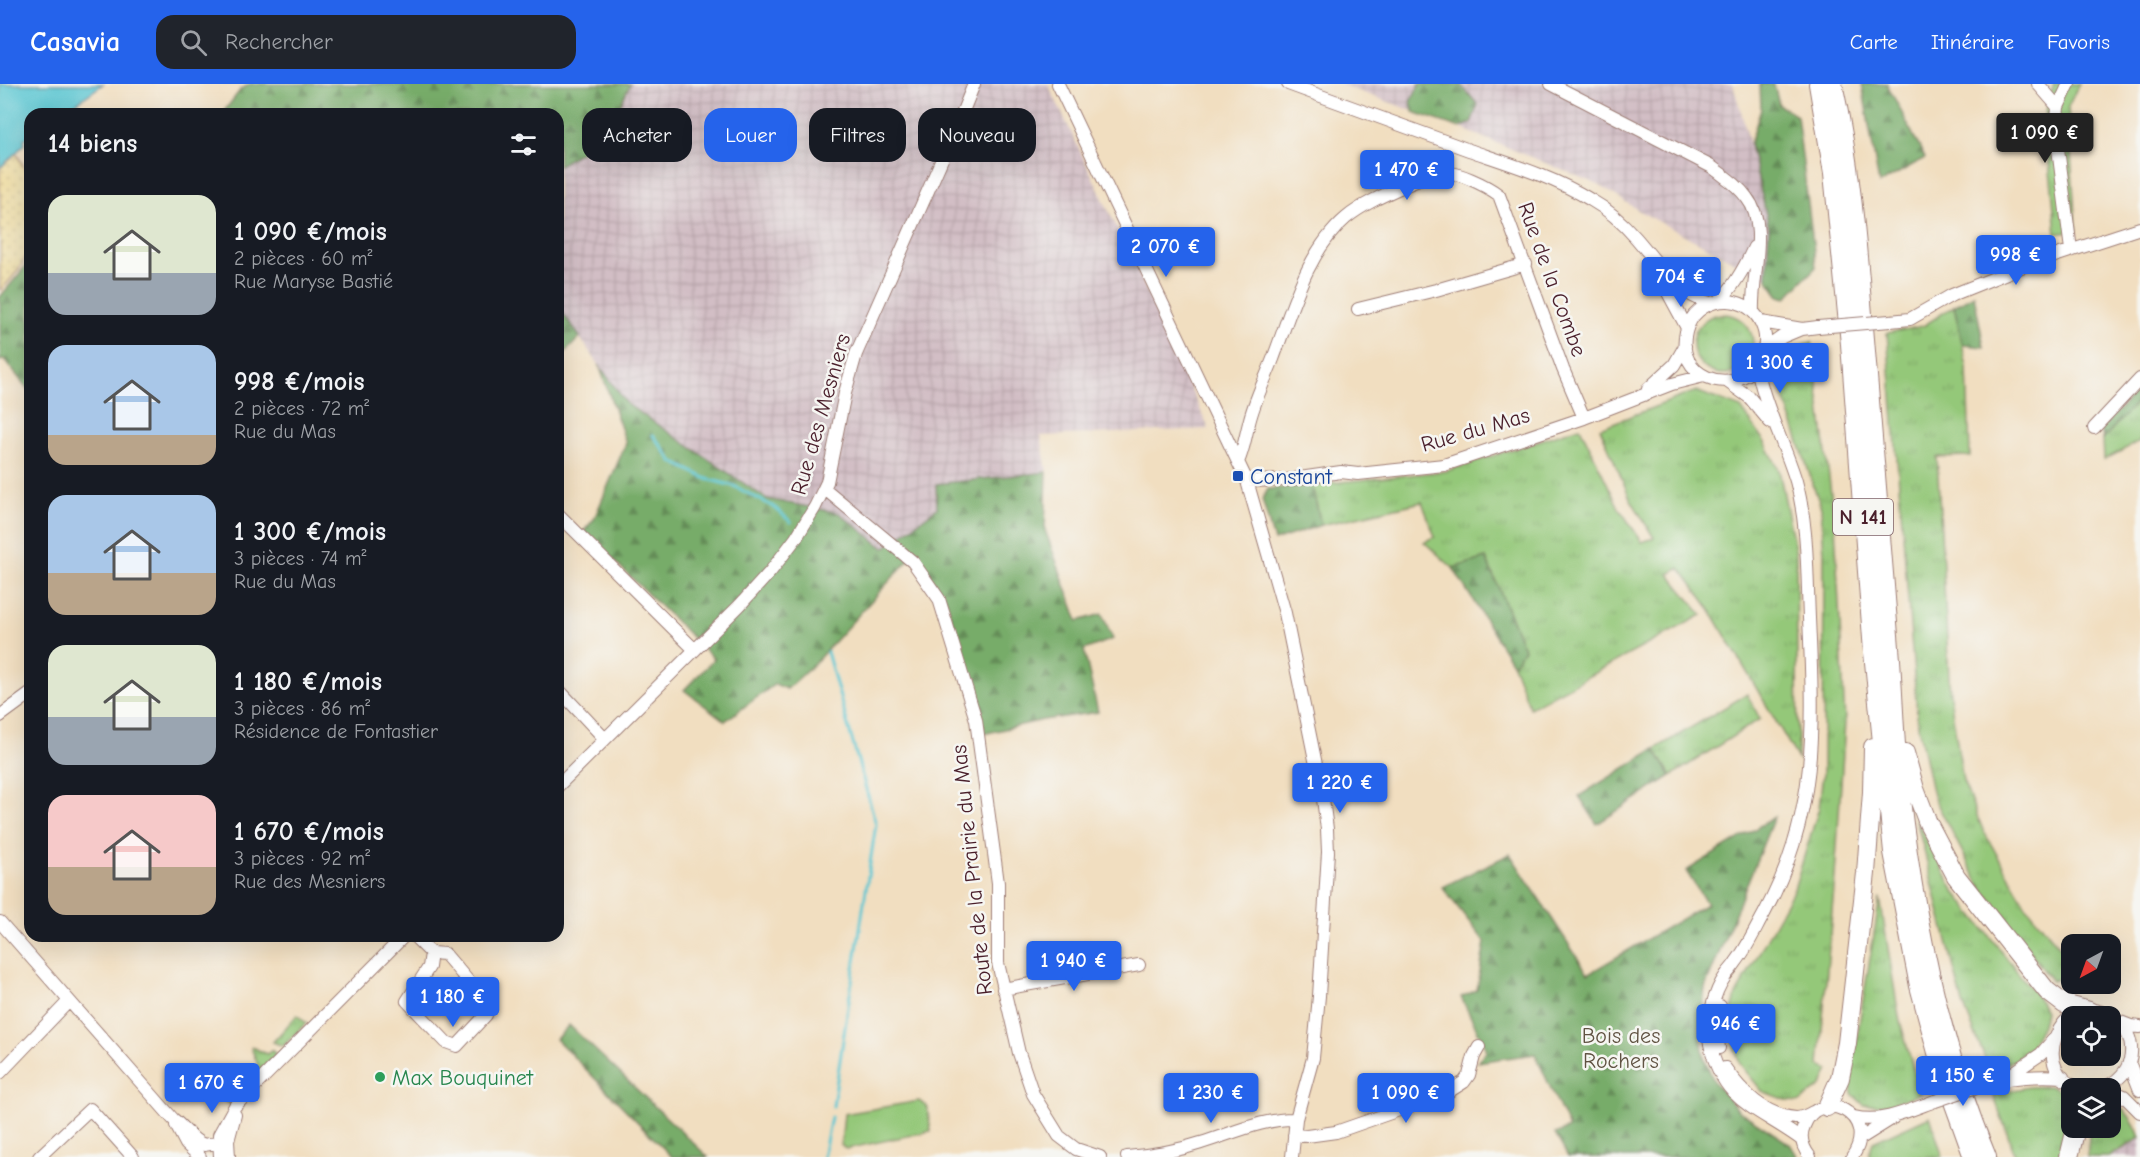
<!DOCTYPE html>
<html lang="fr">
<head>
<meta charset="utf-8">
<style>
	:root { --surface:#171b24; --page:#20242c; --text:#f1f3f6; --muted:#9ea1a6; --accent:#2563eb }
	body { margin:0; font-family:"Comic Neue",sans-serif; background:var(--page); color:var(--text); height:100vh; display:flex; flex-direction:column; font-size:22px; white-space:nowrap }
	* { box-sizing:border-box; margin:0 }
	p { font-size:20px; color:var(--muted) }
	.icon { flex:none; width:33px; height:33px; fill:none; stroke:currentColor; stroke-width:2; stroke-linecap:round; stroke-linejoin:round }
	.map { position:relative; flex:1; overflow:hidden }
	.sheet { position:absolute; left:24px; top:24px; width:540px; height:834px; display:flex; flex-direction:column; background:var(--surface); border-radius:18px; box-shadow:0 6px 24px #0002 }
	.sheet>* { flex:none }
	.banner { position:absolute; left:582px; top:24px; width:570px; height:54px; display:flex; gap:12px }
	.needle { width:39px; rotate:221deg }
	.fabs { position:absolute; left:2061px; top:850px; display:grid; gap:12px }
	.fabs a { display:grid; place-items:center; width:60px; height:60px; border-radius:12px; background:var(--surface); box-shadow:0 6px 24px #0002; font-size:30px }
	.price { position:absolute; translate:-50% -51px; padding:0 14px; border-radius:6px; background:var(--accent); color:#fff; font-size:20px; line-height:39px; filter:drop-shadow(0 2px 3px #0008) }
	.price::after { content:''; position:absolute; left:50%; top:36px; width:18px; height:14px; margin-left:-9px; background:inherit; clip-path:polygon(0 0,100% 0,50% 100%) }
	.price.active { background:#222; color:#fff }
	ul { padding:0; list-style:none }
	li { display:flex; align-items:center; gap:18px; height:150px; padding:0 24px }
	li span { display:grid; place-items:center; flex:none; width:168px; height:120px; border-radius:18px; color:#555 }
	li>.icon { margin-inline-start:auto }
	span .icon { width:72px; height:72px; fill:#fffc; stroke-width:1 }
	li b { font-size:26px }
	h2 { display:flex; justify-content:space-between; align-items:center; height:72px; padding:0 24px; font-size:26px }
	.chip { padding:0 21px; border-radius:18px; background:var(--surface); box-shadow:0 6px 24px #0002; font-size:21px; line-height:54px }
	.chip.active { background:var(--accent); color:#fff }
	header { display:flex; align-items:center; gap:36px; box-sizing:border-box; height:84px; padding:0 30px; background:var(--accent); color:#fff }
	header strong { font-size:28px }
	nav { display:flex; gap:33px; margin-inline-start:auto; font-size:21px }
	.search { width:420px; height:54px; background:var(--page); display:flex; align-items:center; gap:15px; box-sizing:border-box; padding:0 21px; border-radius:18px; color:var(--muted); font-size:22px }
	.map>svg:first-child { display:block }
</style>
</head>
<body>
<header>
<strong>Casavia</strong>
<div class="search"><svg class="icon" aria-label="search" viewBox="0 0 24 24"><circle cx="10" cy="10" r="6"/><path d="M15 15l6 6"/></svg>Rechercher</div>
<nav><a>Carte</a><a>Itinéraire</a><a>Favoris</a></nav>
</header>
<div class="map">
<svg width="2140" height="1073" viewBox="0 0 2140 1073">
	<defs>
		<pattern id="industrial-grid" width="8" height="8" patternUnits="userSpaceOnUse" patternTransform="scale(1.5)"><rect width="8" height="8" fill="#d2bec5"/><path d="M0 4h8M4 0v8" fill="none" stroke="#b6a3a9"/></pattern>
		<pattern id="grass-tufts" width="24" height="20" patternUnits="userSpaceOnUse" patternTransform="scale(1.5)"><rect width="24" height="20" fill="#94c879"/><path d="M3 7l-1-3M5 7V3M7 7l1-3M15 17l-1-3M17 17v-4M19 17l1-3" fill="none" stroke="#81ab69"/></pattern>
		<pattern id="forest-firs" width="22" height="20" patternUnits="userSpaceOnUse" patternTransform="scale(1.5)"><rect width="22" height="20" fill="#77ac69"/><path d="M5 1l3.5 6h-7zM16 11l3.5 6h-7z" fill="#648b57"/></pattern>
		<pattern id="sand-dots" width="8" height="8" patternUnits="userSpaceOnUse" patternTransform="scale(1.5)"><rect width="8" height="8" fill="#eeda9e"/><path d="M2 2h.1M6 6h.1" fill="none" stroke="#cebb88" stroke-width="1.8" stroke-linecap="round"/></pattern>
	</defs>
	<rect width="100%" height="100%" fill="#f6f6f2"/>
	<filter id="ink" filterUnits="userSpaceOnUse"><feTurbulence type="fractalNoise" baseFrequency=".0167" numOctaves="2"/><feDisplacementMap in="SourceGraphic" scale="12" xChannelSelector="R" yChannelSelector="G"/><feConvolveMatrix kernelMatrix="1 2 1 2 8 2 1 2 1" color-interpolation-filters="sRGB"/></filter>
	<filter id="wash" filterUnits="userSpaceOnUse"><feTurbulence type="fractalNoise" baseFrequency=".008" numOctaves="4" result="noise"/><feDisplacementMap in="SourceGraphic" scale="24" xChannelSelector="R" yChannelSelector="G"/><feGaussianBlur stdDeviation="1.35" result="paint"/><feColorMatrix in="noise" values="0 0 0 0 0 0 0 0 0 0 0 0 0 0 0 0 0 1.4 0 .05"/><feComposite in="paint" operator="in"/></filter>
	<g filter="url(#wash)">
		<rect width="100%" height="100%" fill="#f1dec0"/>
		<path fill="url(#industrial-grid)" d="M630 0H1048L1140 192 1209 345 1041 352 1047 388 936 400 937 424 884 464 839 429 767 415 627 320 558 223V82L607 51Z
			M1339 0H1733L1750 60 1769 143 1767 195 1641 128 1599 101 1460 44Z
			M2140 1054V1073H2109Z"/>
		<path fill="url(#grass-tufts)" stroke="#6f7452" stroke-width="1.5" d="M2054 0H2079L2068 23 2076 147 2056 150C2054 129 2053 109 2050 88 2047 53 2039 35 2054 0Z
			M1954 222 1967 282 1970 372 1937 373 1950 612 1963 697 1983 746 2026 822 2071 877V890L2052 897 1978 798 1933 712 1918 642 1887 249 1923 242Z
			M1693 260a30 30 0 1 1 60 0a30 30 0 1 1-60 0Z
			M1812 258 1835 441 1845 638 1835 792 1819 981 1829 986 1821 1002 1800 1018 1788 1017 1762 1007 1740 980 1728 941 1736 911 1794 805 1819 724 1823 689 1824 470 1821 424 1778 296C1779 270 1787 263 1812 258Z
			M1696 307 1741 324 1766 360 1779 386 1796 470 1798 675 1708 522 1680 484 1669 490 1702 531 1530 624 1513 581 1524 565 1486 474 1453 484 1424 458 1435 453 1422 418 1321 441 1312 401 1447 387 1580 343 1619 424 1642 458 1654 454 1630 414 1600 344Z
			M2140 315V357L2104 376 2103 355Z
			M1747 610 1760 635 1671 692 1655 665Z
			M1916 735 1955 808 2038 914 2045 927 2042 941 2031 962 2015 976 1990 987 1963 920Z
			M1880 814 1899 933 1920 1010 1887 1021H1864L1852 1010 1850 995Z
			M297 931 306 939 283 962 273 958Z
			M252 963 267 970 272 966 276 971 256 990 252 985 258 981 251 964Z
			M244 991 248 999 229 1020 225 1017 228 1014 225 1011Z
			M2052 1002 2071 1013V1025L2066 1040 2061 1073H2016L1993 1010 2029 1003Z
			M2111 1019C2126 1024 2135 1039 2140 1054L2109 1073H2087L2090 1044H2110Z
			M1930 1032 1943 1073H1869V1070L1873 1058Z"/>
		<path fill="url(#forest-firs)" stroke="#60664a" stroke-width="1.5" d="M250 0H630L607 51 558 82V30H222L241 5Z
			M1420 0H1460L1478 21 1471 39 1460 44 1413 28 1411 16Z
			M1760 0H1774L1779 21 1797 32 1816 183 1786 214 1779 212 1767 195 1769 143 1750 60 1761 25Z
			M1862 0H1887L1925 74 1879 100Z
			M30 177V308L4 275 0 277V213Z
			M1974 211 1984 263 1963 261 1954 222Z
			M558 223 580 253 558 276Z
			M599 281 627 320 767 415 839 429 884 464 937 424 936 400 1047 388 1045 446 1078 537 1102 530 1113 555 1084 566 1098 628 1043 636 983 650 947 518 921 479 913 471 813 581 787 605 775 600 725 637 684 606 714 575 584 447 594 435 626 359Z
			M2140 303V315L2103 355 2101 345Z
			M1312 401 1321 441 1274 457 1262 415 1268 405Z
			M1486 474 1524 565 1513 581 1453 484Z
			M1655 665 1671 692 1597 740 1579 712Z
			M1774 733 1705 904 1700 944 1704 973 1714 998 1739 1027 1790 1060 1798 1073H1568L1555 1050 1569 1044 1535 970 1477 978 1487 966 1461 913 1477 906 1485 858 1442 803 1510 770 1588 890 1707 820 1686 787Z
			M569 941 708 1073H672L556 955Z"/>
		<path fill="url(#sand-dots)" stroke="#9c7c64" stroke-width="1.5" d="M16 69 30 93V164C24 179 12 196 0 206V84Z"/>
		<path fill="#94c879" stroke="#6f7452" stroke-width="1.5" d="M919 1017 927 1022 931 1047 846 1065 841 1061 844 1030Z"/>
		<path fill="#5ac6d2" stroke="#52727e" stroke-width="1.5" d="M0 0H103L61 30H30V52L24 55 25 60 0 84Z"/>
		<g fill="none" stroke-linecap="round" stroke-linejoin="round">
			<path stroke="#5ac6d2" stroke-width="3" d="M653 351 673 378 707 395 734 402 774 423 791 438
				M827 568 876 740 833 1022
				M823 1073 831 1033"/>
		</g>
	</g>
	<g filter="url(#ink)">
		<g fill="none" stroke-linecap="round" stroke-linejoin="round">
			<g stroke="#9e7e76" stroke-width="14">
				<path id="minor" d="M1058 0 1247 397 1285 529 1323 715 1327 745 1328 768 1319 912 1313 974 1296 1035 1292 1073
					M1288 0C1348 22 1408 44 1469 66 1510 80 1554 93 1591 116 1609 126 1623 139 1636 154 1658 179 1677 211 1710 219
					M1551 0 1712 83C1725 93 1738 101 1747 114 1769 141 1751 194 1753 228
					M2038 0 2058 23
					M2069 0 2058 23 2056 49 2071 166
					M1653 181 1687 244
					M1719 217C1735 202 1745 183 1754 163
					M1358 225 1436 206 1526 180
					M1890 237 1910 235 1952 211 2024 182 2140 144
					M1761 238 1802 245 1818 243
					M1765 265 1782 253 1801 245
					M1758 282C1729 313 1675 292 1686 248 1694 212 1745 205 1761 239 1773 264 1755 273 1759 292 1767 328 1785 361 1796 397 1808 441 1807 488 1809 534 1814 644 1818 731 1764 830 1755 846 1747 864 1736 878 1733 883 1729 887 1726 891 1714 908 1705 939 1710 960 1723 1020 1759 1024 1802 1056
					M1728 298 1749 313 1770 338
					M1648 305 1674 281 1685 262
					M2094 344 2140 295
					M1238 378C1244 364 1245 354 1249 339 1254 317 1265 296 1273 275 1291 228 1306 168 1346 134 1363 120 1386 110 1406 101 1417 97 1429 91 1441 89 1456 86 1487 102 1499 111L1563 285 1584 334
					M1247 397 1286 396 1341 388 1358 390 1444 381 1584 334 1672 300 1704 292
					M825 405 913 478 939 515 976 636 998 799V879L1019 969 1033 1010 1059 1052 1076 1065 1100 1073
					M558 430 695 566
					M558 605 605 655
					M0 632 30 610
					M558 702 740 521 770 488 796 454 815 423 827 398 845 309 856 270 961 32 974 0
					M0 838 173 1035C184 1043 191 1056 204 1061L228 1057
					M414 852 431 869 445 870 485 917 486 931 457 962 446 958 407 917 429 883 431 869
					M1003 905 1139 881
					M2118 937 2131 942 2140 943
					M1719 964 1717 949 1720 922
					M2129 978 2140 1006
					M1725 984C1741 1007 1765 1032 1796 1034 1802 1034 1808 1031 1813 1028
					M0 989 69 917
					M2007 993 2041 970 2053 956
					M1982 1001C2009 993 2035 991 2063 993
					M2086 1005C2023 995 2060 900 2112 933 2122 939 2130 950 2131 963 2133 984 2117 1002 2096 1005
					M2110 1006 2124 1012 2140 1028
					M1854 1033C1881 1040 1910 1026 1935 1017
					M176 1041 186 1060 200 1073
					M1294 1051 1307 1052 1336 1048 1445 1010 1464 998 1469 991 1474 972 1479 963
					M1861 1054 1893 1034
					M39 1073 90 1025 133 1073
					M220 1073 219 1051 235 1022 404 852
					M229 1073 228 1057 235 1031
					M1127 1073C1152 1071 1177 1067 1201 1059 1231 1050 1264 1034 1296 1035
					M1810 1073C1803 1064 1799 1053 1804 1042 1819 1001 1881 1031 1852 1073"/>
			</g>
			<g stroke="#9e7e76" stroke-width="20">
				<path id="highway" d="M1818 0 1833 89 1850 260 1873 568 1893 768 1919 902 1942 987 1973 1073
					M1833 0C1852 84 1858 170 1865 255 1874 362 1883 469 1891 576 1894 620 1895 664 1900 707 1914 831 1939 957 1987 1073
					M1905 669 1915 705 1928 739 1956 792 2047 907 2064 920 2089 927
					M1827 1023 1840 994 1847 959 1866 789 1872 708 1873 663
					M2069 1073 2076 1044"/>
			</g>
			<use href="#minor" stroke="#fff" stroke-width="12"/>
			<use href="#highway" stroke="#fff" stroke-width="18"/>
			<g stroke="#9e7e76" stroke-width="14" stroke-linecap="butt">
				<path id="minor-bridge" d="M1818 243 1890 237
					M1935 1017 1982 1001"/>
			</g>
			<use href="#minor-bridge" stroke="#fff" stroke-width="12"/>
		</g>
	</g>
	<rect fill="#1a4fb4" stroke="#f6f6f2" stroke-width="2" x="1232" y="386" width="12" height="12" rx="3"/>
	<circle fill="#2e9e5b" stroke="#f6f6f2" stroke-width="2" cx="380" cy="993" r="6"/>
	<g text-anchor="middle" stroke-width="5" stroke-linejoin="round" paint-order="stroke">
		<rect fill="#f6f6f2" stroke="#7e6067" stroke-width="1.5" x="1833" y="415" width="60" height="36" rx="4.5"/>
		<g font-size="21" font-weight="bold" fill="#4a1f2b">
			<text x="1863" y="440">N 141</text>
		</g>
		<g font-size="22" fill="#4a1f2b" stroke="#f6f6f2">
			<text transform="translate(1553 195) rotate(70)" y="8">Rue de la Combe</text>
			<text transform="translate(820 330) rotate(-74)" y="8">Rue des Mesniers</text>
			<text transform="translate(1475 345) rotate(-16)" y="8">Rue du Mas</text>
			<text transform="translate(971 786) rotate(-96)" y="8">Route de la Prairie du Mas</text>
		</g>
		<g font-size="22" fill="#164399" stroke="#f6f6f2" text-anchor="start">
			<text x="1250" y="400">Constant</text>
		</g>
		<g font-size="22" fill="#605242" stroke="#f6f6f2">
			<text x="1621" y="959">Bois des<tspan x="1621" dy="25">Rochers</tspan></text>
		</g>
		<g font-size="22" fill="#27864d" stroke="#f6f6f2" text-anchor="start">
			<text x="392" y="1001">Max Bouquinet</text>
		</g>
	</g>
</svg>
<div class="fabs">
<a><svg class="needle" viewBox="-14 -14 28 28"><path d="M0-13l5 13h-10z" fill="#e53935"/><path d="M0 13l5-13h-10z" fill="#9ea1a6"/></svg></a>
<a><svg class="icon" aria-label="locate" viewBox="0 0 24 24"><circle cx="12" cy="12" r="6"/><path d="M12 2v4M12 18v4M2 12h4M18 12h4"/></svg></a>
<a><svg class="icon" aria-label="layers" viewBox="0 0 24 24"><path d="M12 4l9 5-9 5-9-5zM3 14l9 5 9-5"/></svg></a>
</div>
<b class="price active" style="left:2045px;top:80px">1 090 €</b>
<b class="price" style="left:1407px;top:117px">1 470 €</b>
<b class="price" style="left:1166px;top:194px">2 070 €</b>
<b class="price" style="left:2016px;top:202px">998 €</b>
<b class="price" style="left:1681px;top:224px">704 €</b>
<b class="price" style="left:1780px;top:310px">1 300 €</b>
<b class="price" style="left:1340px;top:730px">1 220 €</b>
<b class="price" style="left:1074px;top:908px">1 940 €</b>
<b class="price" style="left:453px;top:944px">1 180 €</b>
<b class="price" style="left:1736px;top:971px">946 €</b>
<b class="price" style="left:1963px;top:1023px">1 150 €</b>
<b class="price" style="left:212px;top:1030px">1 670 €</b>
<b class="price" style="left:1211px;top:1040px">1 230 €</b>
<b class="price" style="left:1406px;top:1040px">1 090 €</b>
<div class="banner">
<a class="chip">Acheter</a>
<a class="chip active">Louer</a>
<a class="chip">Filtres</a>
<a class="chip">Nouveau</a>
</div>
<section class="sheet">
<h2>14 biens<svg class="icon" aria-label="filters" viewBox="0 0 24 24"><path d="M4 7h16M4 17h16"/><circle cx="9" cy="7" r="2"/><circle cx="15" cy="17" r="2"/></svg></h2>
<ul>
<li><span style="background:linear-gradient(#dfe7d0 65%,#9aa5b1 0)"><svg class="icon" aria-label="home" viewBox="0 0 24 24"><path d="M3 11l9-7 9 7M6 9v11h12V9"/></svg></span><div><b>1 090 €/mois</b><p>2 pièces · 60 m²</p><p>Rue Maryse Bastié</p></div></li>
<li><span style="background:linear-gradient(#a9c7e8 75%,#b9a48a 0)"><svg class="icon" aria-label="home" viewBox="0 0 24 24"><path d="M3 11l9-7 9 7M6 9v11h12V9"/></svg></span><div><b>998 €/mois</b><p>2 pièces · 72 m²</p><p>Rue du Mas</p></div></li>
<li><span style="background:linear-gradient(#a9c7e8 65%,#b9a48a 0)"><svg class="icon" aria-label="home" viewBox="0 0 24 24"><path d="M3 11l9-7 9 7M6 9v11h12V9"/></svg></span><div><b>1 300 €/mois</b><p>3 pièces · 74 m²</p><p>Rue du Mas</p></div></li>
<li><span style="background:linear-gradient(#dfe7d0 60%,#9aa5b1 0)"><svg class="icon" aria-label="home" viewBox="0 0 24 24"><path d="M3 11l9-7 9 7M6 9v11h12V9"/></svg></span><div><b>1 180 €/mois</b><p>3 pièces · 86 m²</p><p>Résidence de Fontastier</p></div></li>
<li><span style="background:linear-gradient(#f6c9c9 60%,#b9a48a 0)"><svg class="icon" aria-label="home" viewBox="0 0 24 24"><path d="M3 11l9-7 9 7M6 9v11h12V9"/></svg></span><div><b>1 670 €/mois</b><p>3 pièces · 92 m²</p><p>Rue des Mesniers</p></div></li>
</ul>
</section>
</div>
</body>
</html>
